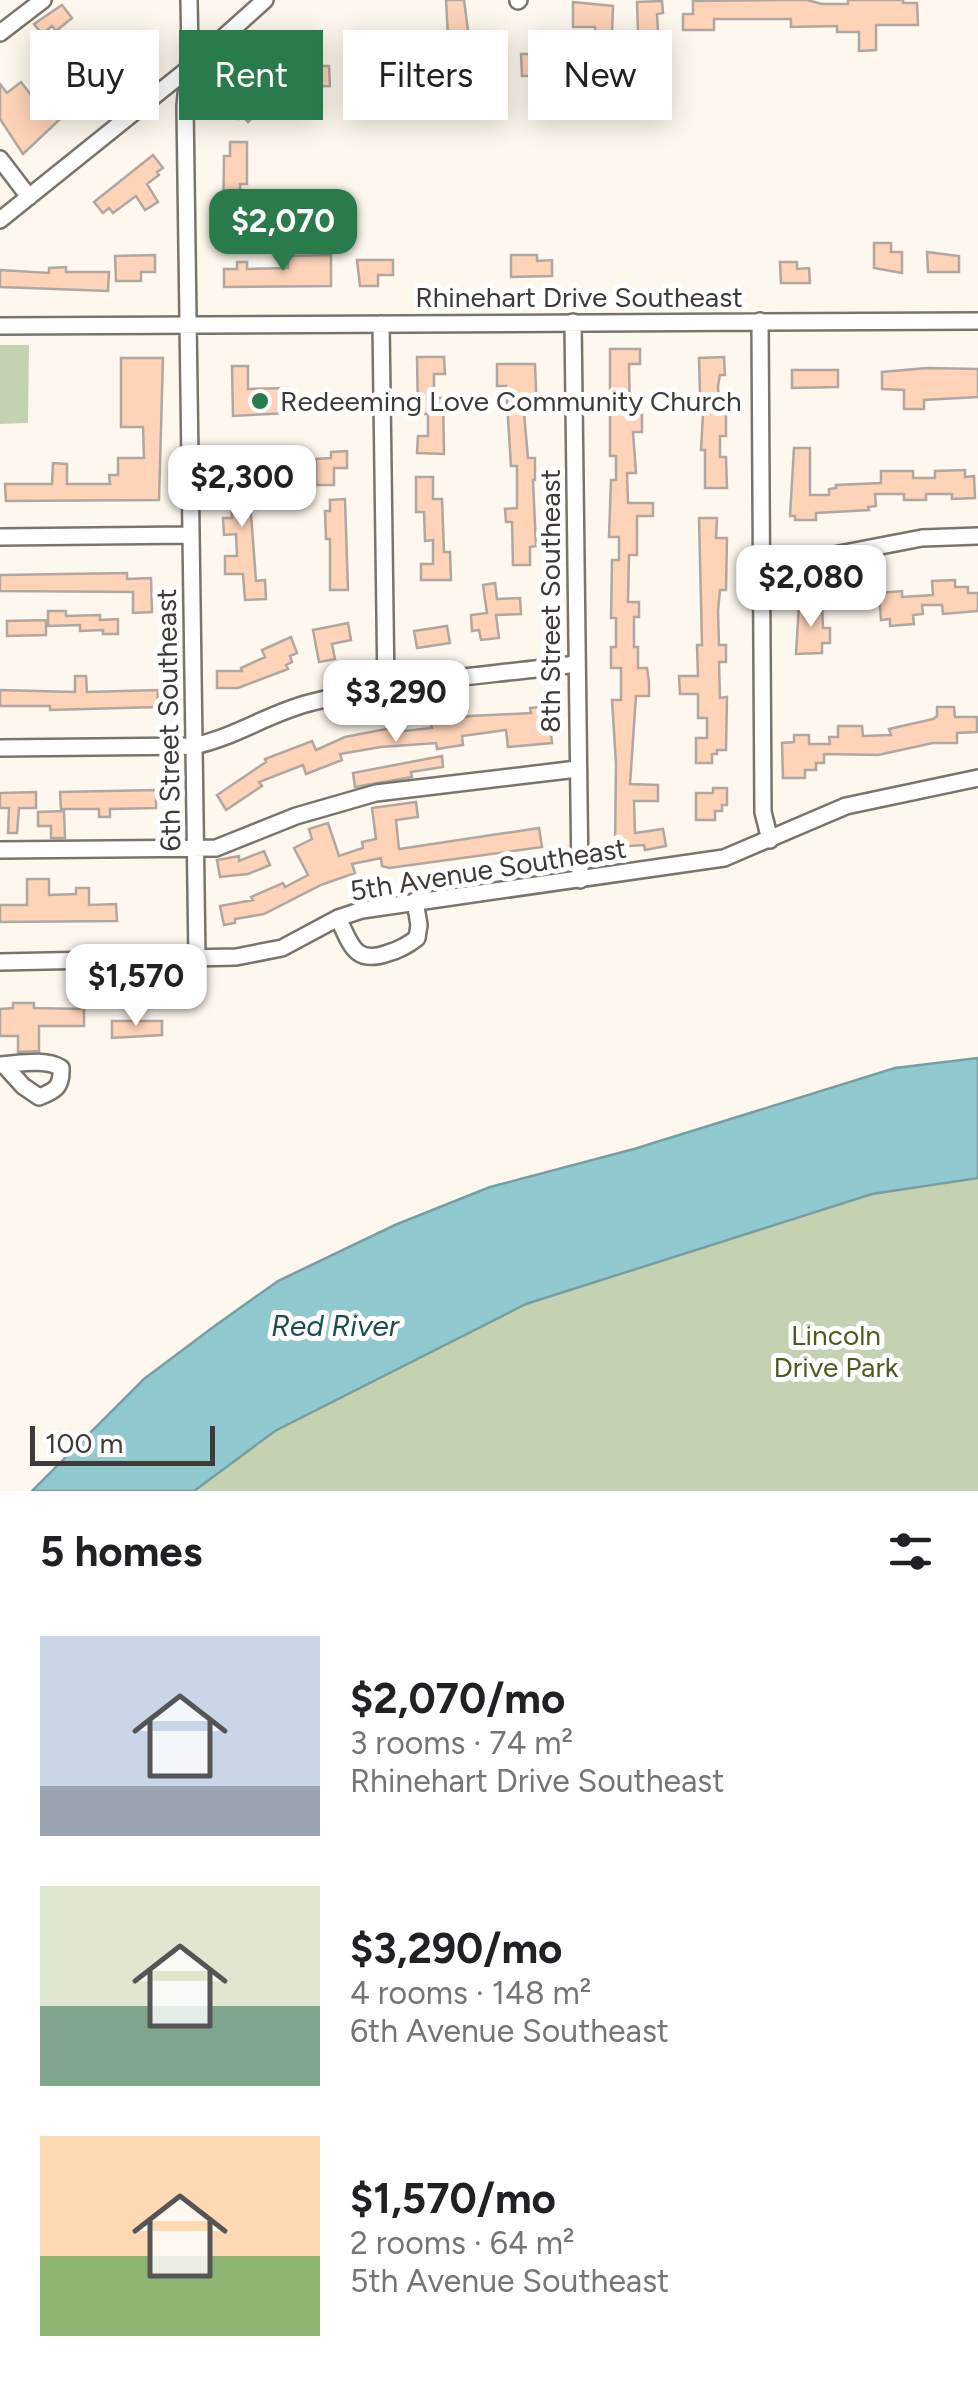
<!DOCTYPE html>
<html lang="en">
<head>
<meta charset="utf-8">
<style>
	:root { --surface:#fff; --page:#f6f6f6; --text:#202124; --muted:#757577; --accent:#2a7b4b }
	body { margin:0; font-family:Figtree,sans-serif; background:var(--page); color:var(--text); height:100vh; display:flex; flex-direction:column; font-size:38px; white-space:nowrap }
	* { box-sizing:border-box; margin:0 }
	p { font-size:32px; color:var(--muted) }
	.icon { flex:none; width:55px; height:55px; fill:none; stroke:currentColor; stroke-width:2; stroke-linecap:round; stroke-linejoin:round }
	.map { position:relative; height:1491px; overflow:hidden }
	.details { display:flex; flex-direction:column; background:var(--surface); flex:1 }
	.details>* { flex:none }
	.top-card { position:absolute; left:30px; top:30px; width:920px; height:90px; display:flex; gap:20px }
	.scale { position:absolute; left:30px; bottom:25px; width:185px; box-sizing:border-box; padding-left:10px; border:5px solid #3d3a37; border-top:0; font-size:28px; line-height:35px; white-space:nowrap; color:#3d3a37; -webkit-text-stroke:8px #fff; paint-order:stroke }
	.price { position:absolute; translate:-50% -85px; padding:0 22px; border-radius:20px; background:#fff; color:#222; font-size:32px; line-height:65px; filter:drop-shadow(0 2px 5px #0008) }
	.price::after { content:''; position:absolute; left:50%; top:60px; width:30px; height:22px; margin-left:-15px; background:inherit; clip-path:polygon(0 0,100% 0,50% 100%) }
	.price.on { background:var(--accent); color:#fff }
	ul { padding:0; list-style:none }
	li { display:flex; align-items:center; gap:30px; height:250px; padding:0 40px }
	li span { display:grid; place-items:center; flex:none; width:280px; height:200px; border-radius:0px; color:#555 }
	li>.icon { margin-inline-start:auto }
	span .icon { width:120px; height:120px; fill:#fffc; stroke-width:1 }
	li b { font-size:42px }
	h2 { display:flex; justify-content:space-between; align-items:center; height:120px; padding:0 40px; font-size:42px }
	.tag { padding:0 35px; border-radius:0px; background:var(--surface); box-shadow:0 5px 25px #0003; font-size:35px; line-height:90px }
	.tag.on { background:var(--accent); color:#fff }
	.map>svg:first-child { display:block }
</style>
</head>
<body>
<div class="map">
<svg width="978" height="1491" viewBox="0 0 978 1491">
	<rect width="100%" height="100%" fill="#fdf7ed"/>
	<path fill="#c5d2b1" d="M0 345H29L28 423 0 424Z
		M978 1178V1491H194L275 1431 526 1304 872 1194Z"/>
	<path fill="#90cad0" stroke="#779fa2" stroke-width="2.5" d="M978 1058V1178L872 1194 526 1304 275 1431 194 1491H32L144 1379 216 1325 278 1281 395 1225 490 1187 634 1149 895 1068Z"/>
	<path fill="#fed3b8" stroke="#b1a7a1" stroke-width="2.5" d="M446 0H464L470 46 449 52 444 38 448 36Z
		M782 0H807L822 4H848V0H903V3H917L918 25H876V50L859 51V32H837V26L791 27V19H714V30H683V14H693V1Z
		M662 1 663 13 657 14 658 31 638 32 637 2Z
		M573 2 613 6 612 35H595V27H573Z
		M62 5 72 18 56 31 52 26 42 34 34 24Z
		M88 47 91 50 96 47 104 58 77 79 81 84 72 92 76 96 70 100 75 105 23 154 0 119V84L7 93 21 82 34 99 78 61 75 56Z
		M476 51 497 60 496 63 505 67 499 83 468 70Z
		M521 54H562V73H549V81H534V76H522Z
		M320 61V66H329L330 86 302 87V82H290V62Z
		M256 78 274 99 248 122 242 115 238 119 226 106 231 102 227 99Z
		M230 142H247V184H240L241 208H245L242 243 223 244 224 156H230Z
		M153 155 163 168 157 172 159 175 147 184 158 202 145 210 136 196 113 213 109 208 103 213 94 202Z
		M874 243H891V252H902V273L874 268Z
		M927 252 959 256V272H928Z
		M155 255V272H141V281H116L115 256Z
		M331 255V286L224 287V269H237V262H247V269L288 268V256Z
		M511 255H537V261L552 260V276L511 277Z
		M357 260H393V275H378V286H360Z
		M780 262H797V269L809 268 810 283H781Z
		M66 267V272H109L108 291 0 287V270L49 273V268Z
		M610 349H640V364H629L630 415H642V432H633L636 473H627L628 503H653V516H637V555H629L628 602H639V617H634V647H638V668H647L649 682V696H636L630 784 658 785V801H634L635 833 663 829 666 846 645 850 644 845 615 847 616 764 612 700H621V668H611V647H616V618H611L612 560H619V537H609L611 480H616V456H610Z
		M417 357H444L445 374H434V398H443L444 454 417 453 418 436H428V414H418Z
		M724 357 725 375H720L718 386 719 405H726V436H720V457H726L727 488H705V450H701L704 395H700L699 358Z
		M121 358H163L159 500 6 501 5 484H52L53 463 67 464V484H110L109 475H118V458H144L143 427H121Z
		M497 364H535L537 412 524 413 528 458H535V480H533L536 546 530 547V565H513L512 522H506L505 509 517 508V466H511L506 386H497Z
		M232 366H248V389L288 388V413L233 416Z
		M927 368 978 369V397L924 400V409H904V390L882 389V372Z
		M792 370H838V387L792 388Z
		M794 448H810V495H829V489L836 488V485L881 483V471H913V478H935V471L965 470V477L974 476 975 498 952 499V494H926V500H904V494H875L876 506 868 507 869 510 816 513V520H795V516H790Z
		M347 451V468H334V485H316V459L331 458V452Z
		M226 460H247L256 581 265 580 266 599 245 600 243 574H225V556H237L236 534 224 535 223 518H232L231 491H226Z
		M416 477H433V499H442L444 552H450L451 580H421V564H433V540L425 541 424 512H416Z
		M345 499 348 590H330V539H326L325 511H330V500Z
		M699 518H717L716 538H727L726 590H720L718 611 719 645H726V662H719L720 698 727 697 726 750H717V754H712V763H696V738H707V718H698V694H680L679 676H698L697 645H702Z
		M127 573V579L151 578 152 612 133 613V592L0 591V575Z
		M955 580V587H968V593H978V611L943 614 942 605H922L923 614 913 615 914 624 890 626V619L881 620 879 593 902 591V597L933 595 932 581Z
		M495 583 497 599 520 598 521 614 496 615 499 638 481 640 479 630 472 631 471 615 487 613 483 585Z
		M799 604H822L823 628H830V643H822V653L796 654Z
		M48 611H66V616L100 615V620L118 619V634H103V630L80 631V625L48 626Z
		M46 620V635L7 636V621Z
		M348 623 351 640 332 644 335 659 319 662 313 630Z
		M447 626 450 643 417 648 414 631Z
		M291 637 297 653 290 656 292 662 286 665 288 669 238 688H217V671H242L241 668 265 657 262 650Z
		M75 676H86L87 692 158 690 157 707 50 710V706H0V690L75 692Z
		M548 706 552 743 508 747 506 730 462 736 463 745 437 749 436 743 381 747 340 754 342 760 306 774 303 765 259 782 262 786 226 810 217 795 266 762 265 759 312 741 316 750 345 737 381 730 394 728 395 732 432 728 431 724 470 716 531 713 530 708Z
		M937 707H954L955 717H977V732L957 733V743H933L878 755 824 754V763H816V770H805V778H783L782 743 794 742V735H809V744H830L829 737H838V726H862L863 736 891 735 889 729 933 719 937 716Z
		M442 756 443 767 411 772 412 777 355 787 353 773Z
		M713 788H727V805H722V811H715V820H696V793H713Z
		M156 790V808L110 809V817H99V809H61L60 792Z
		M36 792V808H19L17 833H8L9 808H0V793Z
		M416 802 418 817 396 820 399 849 539 828 542 847 389 868 382 866 381 858 352 864 355 873 321 885 264 914 235 919V923L224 925 220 906 253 900 251 897 283 883 285 887 308 875 294 848 312 839 309 829 328 823 339 856 363 848 362 842 376 839 372 808Z
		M64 811 65 838H51V826H38V812Z
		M264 851 270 865 248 874 220 877 217 860 239 856V861Z
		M27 879H49V895L76 894V888H89V905L116 904 117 921 0 922V905H27Z
		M13 1003H34V1008L84 1009V1026H39V1051L18 1052V1036H0V1009L13 1008Z
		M112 1021H162V1035L112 1038Z"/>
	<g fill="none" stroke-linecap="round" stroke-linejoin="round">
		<g stroke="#7a756c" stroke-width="20">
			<path id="minor" d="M189 0 190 52 185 106 197 959
				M518 1 519 0
				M0 33 43 0
				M0 159 29 197
				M0 220 188 69 265 0
				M760 321 763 812 770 840
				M573 322 580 880
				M381 324 386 689
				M0 326 978 321
				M0 537 190 535
				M762 569 922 538 978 536
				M0 748 193 746C234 738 269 713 309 703 395 680 488 676 576 664
				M0 850 216 848 296 816 376 793 577 769
				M338 918C351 944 354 965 388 953 399 950 408 945 417 938L419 925 415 901
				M0 962 236 957 282 948 338 918 362 910 724 858 846 806 978 778
				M0 1065C19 1064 45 1058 61 1068 62 1087 55 1091 39 1097L23 1086 4 1065"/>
		</g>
		<use href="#minor" stroke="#fff" stroke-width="15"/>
	</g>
	<circle fill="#2a7b4b" stroke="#fff" stroke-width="4" cx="260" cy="401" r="10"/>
	<g text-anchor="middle" stroke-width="10" stroke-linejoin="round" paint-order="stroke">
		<g font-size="28" fill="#3d3a37" stroke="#fff">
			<text x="579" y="307">Rhinehart Drive Southeast</text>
			<text transform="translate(550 601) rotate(-90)" y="10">8th Street Southeast</text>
			<text transform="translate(168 720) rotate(-91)" y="10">6th Street Southeast</text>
			<text transform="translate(488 869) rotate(-9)" y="10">5th Avenue Southeast</text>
		</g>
		<g font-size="28" fill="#3d3a37" stroke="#fff" text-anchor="start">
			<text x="280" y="411">Redeeming Love Community Church</text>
		</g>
		<g font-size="28" fill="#495d1f" stroke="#fff">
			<text x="836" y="1345">Lincoln<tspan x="836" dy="32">Drive Park</tspan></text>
		</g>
		<g font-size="30" font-style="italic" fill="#1b4e53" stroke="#fff">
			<text x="335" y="1336">Red River</text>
		</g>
	</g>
</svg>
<div class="scale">100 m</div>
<b class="price on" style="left:283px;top:274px">$2,070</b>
<b class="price" style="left:242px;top:530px">$2,300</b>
<b class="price" style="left:811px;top:630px">$2,080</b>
<b class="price" style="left:396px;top:745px">$3,290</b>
<b class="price" style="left:136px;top:1029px">$1,570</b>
<div class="top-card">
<a class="tag">Buy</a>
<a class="tag on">Rent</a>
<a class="tag">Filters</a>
<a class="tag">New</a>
</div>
</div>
<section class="details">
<h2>5 homes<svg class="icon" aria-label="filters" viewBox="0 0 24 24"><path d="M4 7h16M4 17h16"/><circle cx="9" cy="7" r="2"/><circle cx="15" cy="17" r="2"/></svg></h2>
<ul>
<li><span style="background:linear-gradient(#c9d6e8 75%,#9aa5b1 0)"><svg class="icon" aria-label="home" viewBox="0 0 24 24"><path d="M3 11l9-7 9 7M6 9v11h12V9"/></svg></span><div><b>$2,070/mo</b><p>3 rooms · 74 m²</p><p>Rhinehart Drive Southeast</p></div></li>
<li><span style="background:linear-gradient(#dfe7d0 60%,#7fa58c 0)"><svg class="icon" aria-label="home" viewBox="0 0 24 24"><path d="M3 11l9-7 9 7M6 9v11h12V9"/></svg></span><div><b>$3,290/mo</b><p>4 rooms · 148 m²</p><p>6th Avenue Southeast</p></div></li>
<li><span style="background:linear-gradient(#ffd9b3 60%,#8fb573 0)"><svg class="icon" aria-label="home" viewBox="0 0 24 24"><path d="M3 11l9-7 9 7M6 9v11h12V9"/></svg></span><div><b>$1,570/mo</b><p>2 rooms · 64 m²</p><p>5th Avenue Southeast</p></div></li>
</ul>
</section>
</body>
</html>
